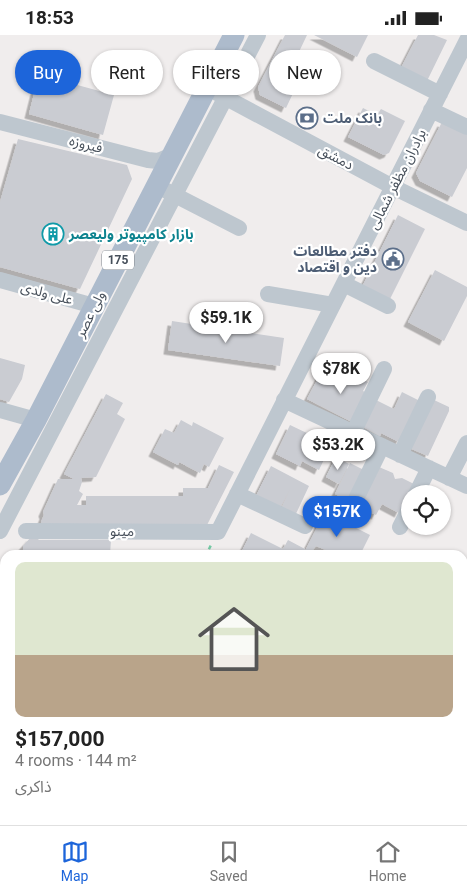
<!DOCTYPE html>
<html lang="en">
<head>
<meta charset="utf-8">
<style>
	:root { --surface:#fff; --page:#f2f2f2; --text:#222; --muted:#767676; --line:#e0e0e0; --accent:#1d65da }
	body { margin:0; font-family:Roboto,"Noto Sans Arabic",sans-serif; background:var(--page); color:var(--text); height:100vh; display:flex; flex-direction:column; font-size:19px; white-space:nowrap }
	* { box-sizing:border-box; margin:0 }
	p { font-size:16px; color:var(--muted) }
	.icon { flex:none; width:28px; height:28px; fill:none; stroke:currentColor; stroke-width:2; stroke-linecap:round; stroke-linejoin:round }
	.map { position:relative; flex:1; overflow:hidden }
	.details { position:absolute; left:0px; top:515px; width:468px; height:275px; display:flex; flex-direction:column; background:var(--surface); border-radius:15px 15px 0 0; box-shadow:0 1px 4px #0004 }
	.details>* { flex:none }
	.banner { position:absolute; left:15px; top:15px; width:438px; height:45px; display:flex; gap:10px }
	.controls { position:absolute; left:401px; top:450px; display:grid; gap:10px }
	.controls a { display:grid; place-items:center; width:50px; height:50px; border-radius:50%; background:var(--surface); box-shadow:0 1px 4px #0004; font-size:25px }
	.price { position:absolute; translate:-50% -42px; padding:0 11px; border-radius:18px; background:#fff; color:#222; font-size:16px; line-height:32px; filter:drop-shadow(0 1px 2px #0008) }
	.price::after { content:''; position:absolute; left:50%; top:30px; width:15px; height:11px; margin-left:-8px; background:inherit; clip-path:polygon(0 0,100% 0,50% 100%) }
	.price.current { background:var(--accent); color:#fff }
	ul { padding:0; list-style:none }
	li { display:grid; align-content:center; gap:10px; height:265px; padding:0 15px }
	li+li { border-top:1px solid var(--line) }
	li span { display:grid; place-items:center; height:155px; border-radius:10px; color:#555 }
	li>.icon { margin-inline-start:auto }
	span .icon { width:90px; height:90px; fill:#fffc; stroke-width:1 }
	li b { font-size:21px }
	.tag { padding:0 18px; border-radius:22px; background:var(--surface); box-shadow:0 1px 4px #0004; font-size:18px; line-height:45px }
	.tag.current { background:var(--accent); color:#fff }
	.status { display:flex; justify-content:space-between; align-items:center; height:35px; padding:0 25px; background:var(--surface); direction:ltr }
	.status svg { height:14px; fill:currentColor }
	.tabs { display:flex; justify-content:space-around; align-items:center; height:70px; border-top:1px solid var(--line); background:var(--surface); font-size:14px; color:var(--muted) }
	.tabs a { display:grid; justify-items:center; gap:2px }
	.tabs .current { color:var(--accent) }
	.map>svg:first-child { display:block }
</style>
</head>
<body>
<div class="status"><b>18:53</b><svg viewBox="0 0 49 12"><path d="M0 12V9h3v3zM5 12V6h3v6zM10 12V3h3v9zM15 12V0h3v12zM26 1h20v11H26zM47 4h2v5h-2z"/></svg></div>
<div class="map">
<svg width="467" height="790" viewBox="0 0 467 790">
	<defs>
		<filter id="shadow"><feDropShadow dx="-4.5" dy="4.5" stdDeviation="0" flood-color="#0004"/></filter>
	</defs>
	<rect width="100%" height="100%" fill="#f0eded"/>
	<path fill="#caccd2" filter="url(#shadow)" d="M285 0H307L298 19 303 21 289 49 296 52 286 73 260 60 258 52Z
		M314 0H368L357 22Z
		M418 0H434L447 5 427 46 401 33Z
		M40 35 60 40 59 45 114 60 103 100 29 79Z
		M363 73 377 80 381 74 405 86 389 118 384 120 348 102Z
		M442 87 467 100V133L452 162 420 146 416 138Z
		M18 104 127 130 132 144 80 254 0 232V167Z
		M398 180 425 194 388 268 361 254Z
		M435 235 467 252V261L444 306 408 287Z
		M172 286 284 303 280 331 168 315Z
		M0 323 25 330 22 344 9 367 0 364Z
		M323 334 349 347 352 339 368 347 363 356 371 360 356 389 307 364Z
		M402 357 420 366 399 407 381 398 380 401 361 391 374 364 394 374Z
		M106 359 123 368 117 379 125 384 96 442 81 443 82 447 79 456 83 459 77 470H86V461H183V453H208L219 430 234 437 206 492H44L41 487 44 480 43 477 58 444H74L64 439Z
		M434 365 449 372V376L428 421 407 412Z
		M181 385 192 391 193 387 224 403 209 432 204 429 200 438 179 427 178 430 153 417 165 394 174 398Z
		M290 390 311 400 312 405 314 400 329 407 330 412 319 435 302 426 300 431 276 419Z
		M336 422 349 429 339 449 326 442Z
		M350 428 368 437 352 467 335 459Z
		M271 431 309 451 294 483 280 476 290 454 279 475 255 463Z
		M379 432 393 438 395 444 402 443 414 449 399 478 382 469 376 480 359 472Z
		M325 477 370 500 360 520H324L326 515 316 511 312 516 321 520H303Z
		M251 498 283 514 288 505 305 514 302 520H240Z
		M31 502H36L39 505H111L110 520H23V511Z
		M462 531 467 533V548L462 556Z
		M5 708V731L0 734V709Z
		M0 748 5 749V768L0 767Z
		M260 785H282V790H260Z
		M300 785H343V790H300Z
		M386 785H416V790H383Z"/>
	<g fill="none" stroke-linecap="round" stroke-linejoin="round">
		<path stroke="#75caa5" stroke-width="2.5" stroke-dasharray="4 2.5" stroke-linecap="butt" d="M206 520 211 510
			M464 635H467"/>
		<path stroke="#bec7cf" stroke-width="16" d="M374 26 440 59
			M217 58 393 152 467 188
			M431 75 467 92
			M0 87 148 125 158 126 172 120
			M165 155 239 193
			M0 245 94 271
			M344 249 388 271
			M268 259 333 270
			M284 365 467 451
			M0 375 36 385
			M353 398 384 334
			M400 420 428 362
			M449 443 467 408
			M237 459 305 491
			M416 459 429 433
			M352 472 382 411
			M400 492 410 472
			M0 496 258 0
			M26 496 218 497 467 5
			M0 784H5
			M255 785V790
			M69 790V785"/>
		<path stroke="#adbbcc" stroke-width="21" d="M0 450 36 385 234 0
			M0 582 5 596
			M462 604 467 594
			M462 655H467
			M0 665 5 647
			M368 790 371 785"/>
	</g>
	<defs>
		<g id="bank-ring" transform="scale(1.125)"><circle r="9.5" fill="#fff" stroke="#5c6f8a" stroke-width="1.5"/><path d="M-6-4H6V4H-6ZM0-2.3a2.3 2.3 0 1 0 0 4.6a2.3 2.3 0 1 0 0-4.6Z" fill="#5c6f8a"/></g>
		<g id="building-ring" transform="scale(1.125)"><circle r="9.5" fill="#fff" stroke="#0f9aa8" stroke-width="1.5"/><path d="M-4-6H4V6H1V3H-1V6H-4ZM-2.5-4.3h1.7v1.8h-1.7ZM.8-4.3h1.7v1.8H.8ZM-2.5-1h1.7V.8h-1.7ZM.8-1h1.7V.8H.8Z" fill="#0f9aa8"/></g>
		<g id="civic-ring" transform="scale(1.125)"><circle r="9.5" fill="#fff" stroke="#5c6f8a" stroke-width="1.5"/><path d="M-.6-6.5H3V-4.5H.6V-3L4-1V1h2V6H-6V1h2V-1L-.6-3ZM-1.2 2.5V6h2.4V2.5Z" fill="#5c6f8a"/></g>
	</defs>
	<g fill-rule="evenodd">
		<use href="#bank-ring" x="307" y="83"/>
		<use href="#building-ring" x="53" y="199"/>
		<use href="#civic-ring" x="393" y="224"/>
	</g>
	<g text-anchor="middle" stroke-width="4.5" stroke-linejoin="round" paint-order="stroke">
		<rect fill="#fff" stroke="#7e848c" stroke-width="1" x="102" y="215.5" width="32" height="19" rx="4"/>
		<g font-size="12" font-weight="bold" fill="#464f5a">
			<text x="118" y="229">175</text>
		</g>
		<g font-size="14" font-weight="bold" fill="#4e5e75" stroke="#fff" text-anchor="start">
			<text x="323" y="88">بانک ملت</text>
			<text x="377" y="221" text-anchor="end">دفتر مطالعات<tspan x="377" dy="16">دین و اقتصاد</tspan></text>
		</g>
		<g font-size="14" fill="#464f5a" stroke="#fff">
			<text transform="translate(86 109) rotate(14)" y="5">فیروزه</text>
			<text transform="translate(336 122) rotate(28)" y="5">دمشق</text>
			<text transform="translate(397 144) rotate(-63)" y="5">برادران مظفر شمالی</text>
			<text transform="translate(47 258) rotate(15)" y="5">علی ولدی</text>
			<text transform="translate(90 279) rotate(-63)" y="5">ولی عصر</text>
			<text x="122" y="501">مینو</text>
		</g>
		<g font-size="14" font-weight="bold" fill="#0d838f" stroke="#fff" text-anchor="start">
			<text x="69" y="204">بازار کامپیوتر ولیعصر</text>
		</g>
	</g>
</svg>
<div class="controls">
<a><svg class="icon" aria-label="locate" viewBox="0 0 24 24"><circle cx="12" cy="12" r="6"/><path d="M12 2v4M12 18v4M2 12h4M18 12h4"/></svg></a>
</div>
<b class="price" style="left:226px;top:309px">$59.1K</b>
<b class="price" style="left:341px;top:360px">$78K</b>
<b class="price" style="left:338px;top:436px">$53.2K</b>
<b class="price current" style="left:337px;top:503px">$157K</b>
<div class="banner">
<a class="tag current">Buy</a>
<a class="tag">Rent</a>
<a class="tag">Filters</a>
<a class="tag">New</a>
</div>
<section class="details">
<ul>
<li><span style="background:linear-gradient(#dfe7d0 60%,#b9a48a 0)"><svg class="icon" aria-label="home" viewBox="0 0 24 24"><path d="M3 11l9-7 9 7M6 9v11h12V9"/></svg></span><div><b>$157,000</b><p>4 rooms · 144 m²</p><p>ذاکری</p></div></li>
</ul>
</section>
</div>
<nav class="tabs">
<a class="current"><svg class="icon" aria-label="map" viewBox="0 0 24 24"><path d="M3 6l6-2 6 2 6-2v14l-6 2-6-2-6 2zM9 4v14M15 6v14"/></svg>Map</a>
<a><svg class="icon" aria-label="saved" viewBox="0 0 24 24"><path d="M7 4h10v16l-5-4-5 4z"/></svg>Saved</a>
<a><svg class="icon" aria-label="home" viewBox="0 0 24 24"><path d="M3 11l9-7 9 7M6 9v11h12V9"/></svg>Home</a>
</nav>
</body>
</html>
